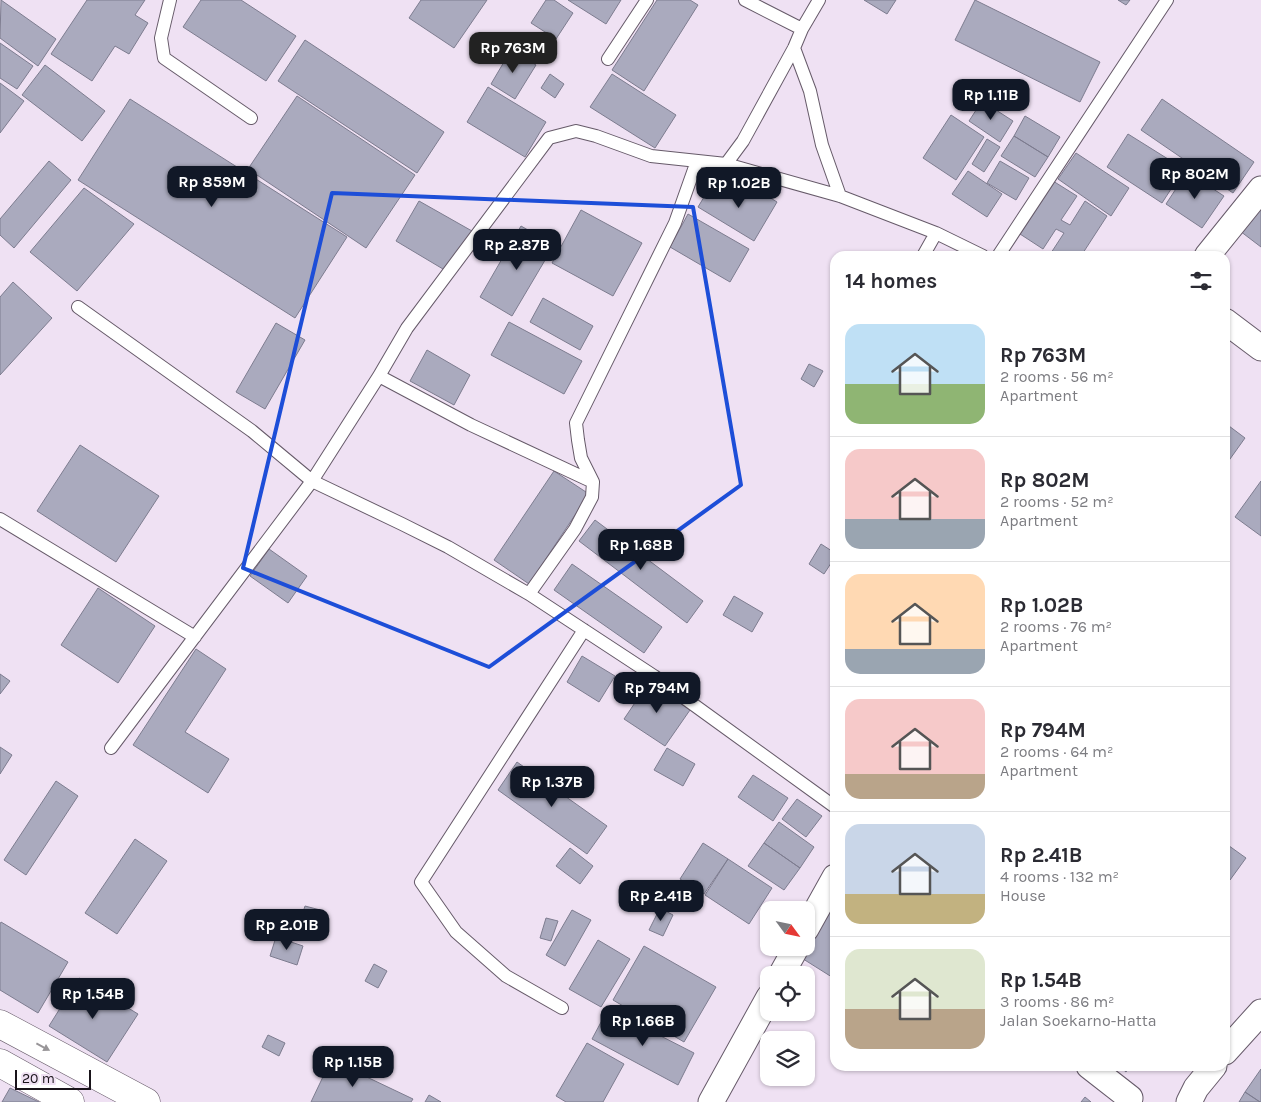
<!DOCTYPE html>
<html lang="en">
<head>
<meta charset="utf-8">
<style>
	:root { --surface:#fff; --page:#f2f2f3; --text:#2b2b33; --muted:#7c7c81; --line:#e1e1e2; --accent:#111827 }
	body { margin:0; font-family:Karla,sans-serif; background:var(--page); color:var(--text); height:100vh; display:flex; flex-direction:column; font-size:19px; white-space:nowrap }
	* { box-sizing:border-box; margin:0 }
	p { font-size:16px; color:var(--muted) }
	.icon { flex:none; width:28px; height:28px; fill:none; stroke:currentColor; stroke-width:2; stroke-linecap:round; stroke-linejoin:round }
	.map { position:relative; flex:1; overflow:hidden }
	.sheet { position:absolute; left:830px; top:251px; width:400px; height:820px; display:flex; flex-direction:column; background:var(--surface); border-radius:15px; box-shadow:0 1px 4px #0004 }
	.sheet>* { flex:none }
	.needle { width:32px; rotate:123deg }
	.fabs { position:absolute; left:760px; top:901px; display:grid; gap:10px }
	.fabs a { display:grid; place-items:center; width:55px; height:55px; border-radius:10px; background:var(--surface); box-shadow:0 1px 4px #0004; font-size:25px }
	.scale { position:absolute; left:15px; bottom:12px; width:76px; box-sizing:border-box; padding-left:5px; border:2px solid #19141a; border-top:0; font-size:14px; line-height:18px; white-space:nowrap; color:#19141a; -webkit-text-stroke:4px #efe1f3; paint-order:stroke }
	.price { position:absolute; translate:-50% -42px; padding:0 11px; border-radius:10px; background:var(--accent); color:#fff; font-size:16px; line-height:32px; filter:drop-shadow(0 1px 2px #0008) }
	.price::after { content:''; position:absolute; left:50%; top:30px; width:15px; height:11px; margin-left:-8px; background:inherit; clip-path:polygon(0 0,100% 0,50% 100%) }
	.price.active { background:#222; color:#fff }
	ul { padding:0; list-style:none }
	li { display:flex; align-items:center; gap:15px; height:125px; padding:0 15px }
	li+li { border-top:1px solid var(--line) }
	li span { display:grid; place-items:center; flex:none; width:140px; height:100px; border-radius:15px; color:#555 }
	li>.icon { margin-inline-start:auto }
	span .icon { width:60px; height:60px; fill:#fffc; stroke-width:1 }
	li b { font-size:21px }
	h2 { display:flex; justify-content:space-between; align-items:center; height:60px; padding:0 15px; font-size:21px }
	.map>svg:first-child { display:block }
</style>
</head>
<body>
<div class="map">
<svg width="1261" height="1102" viewBox="0 0 1261 1102">
	<rect width="100%" height="100%" fill="#efe1f3"/>
	<path fill="#aaaabe" stroke="#7d7c8f" d="M1 0 56 39 38 66 0 38Z
		M87 0H145L135 15 148 23 129 54 115 46 92 81 51 54Z
		M201 0H241L296 36 266 81 183 27Z
		M421 0H487L454 48 409 18Z
		M546 0H554L573 13 556 39 531 23Z
		M568 0H621L606 24Z
		M657 0H690L698 5 644 91 612 70Z
		M864 0H896L887 14Z
		M975 0 1100 62 1080 102 955 40Z
		M1118 0H1130L1126 5Z
		M305 40 444 132 417 173 278 81Z
		M0 43 33 66 17 89 0 78Z
		M511 50 536 65 515 99 491 84Z
		M45 65 105 111 82 141 22 95Z
		M550 74 564 84 555 98 541 88Z
		M612 74 676 115 655 148 590 107Z
		M0 83 24 101 0 133Z
		M488 87 546 122 525 157 467 122Z
		M297 96 415 175 366 248 248 169Z
		M130 99 347 237 295 318 78 180Z
		M1162 99 1254 162 1233 193 1141 130Z
		M982 101 1013 121 1000 142 969 121Z
		M951 115 984 137 956 180 923 158Z
		M1025 116 1060 137 1048 157 1014 136Z
		M1128 134 1184 169 1162 203 1107 167Z
		M1014 136 1048 157 1035 177 1001 156Z
		M987 139 1000 147 984 172 972 164Z
		M1076 153 1129 188 1111 216 1058 179Z
		M49 161 71 180 14 248 0 235V219Z
		M1000 161 1029 178 1016 200 987 183Z
		M968 171 1002 194 987 217 952 194Z
		M1187 172 1224 196 1202 228 1166 204Z
		M1053 181 1077 196 1061 220 1070 225 1085 201 1107 216 1081 256H1049L1064 233 1056 229 1043 249 1020 234Z
		M712 184 738 200 748 184 777 202 754 241 698 207Z
		M84 188 134 224 77 291 30 252Z
		M419 201 472 231 448 272 396 241Z
		M1261 204V247L1240 231Z
		M581 210 642 243 613 296 552 263Z
		M688 214 749 249 730 282 670 247Z
		M521 226 554 245 512 316 480 297Z
		M13 282 52 318 0 375V297Z
		M543 298 593 326 580 350 530 322Z
		M509 322 582 361 564 394 491 355Z
		M276 323 305 340 265 409 236 392Z
		M427 350 470 375 454 405 410 381Z
		M809 364 823 371 814 387 801 379Z
		M1225 423 1245 438 1225 466Z
		M80 445 159 496 116 562 37 511Z
		M554 471 589 494 529 584 494 560Z
		M1261 481V536L1235 517Z
		M595 520 703 601 687 623 579 541Z
		M821 544 835 553V557L824 574 809 564Z
		M269 549 307 576 288 603 250 576Z
		M572 564 662 627 644 653 554 590Z
		M98 588 155 626 118 683 61 645Z
		M734 596 763 613 752 632 723 615Z
		M196 649 226 669 185 732 229 759 208 793 133 745Z
		M582 656 615 676 599 702 567 682Z
		M0 674 10 681 0 694Z
		M649 682 690 710 665 746 624 719Z
		M0 747 12 755 0 774Z
		M667 748 695 764 683 786 654 770Z
		M517 762 607 826 587 854 498 790Z
		M753 775 788 798 773 821 738 797Z
		M56 781 78 796 26 875 4 860Z
		M797 799 822 816 806 837 782 819Z
		M779 822 814 847 800 868 764 843Z
		M135 839 167 861 117 934 85 913Z
		M703 843 728 859 704 894 680 879Z
		M764 843 800 868 784 890 748 866Z
		M1225 843 1246 858 1230 880 1225 876Z
		M570 848 593 866 580 884 556 866Z
		M728 859 772 888 749 924 705 895Z
		M833 905 835 906V979L800 957Z
		M305 906 324 911 317 932 298 927Z
		M660 908 673 915 663 936 649 930Z
		M572 910 591 920 565 966 546 955Z
		M546 918 558 921 551 941 540 938Z
		M1 922 68 962 38 1013 0 990V924Z
		M276 937 303 946 297 965 270 956Z
		M598 940 630 959 601 1007 569 989Z
		M644 946 716 987 684 1042 613 1000Z
		M374 964 387 971 378 988 365 981Z
		M79 978 138 1014 107 1062 49 1026Z
		M608 1009 694 1053 678 1085 592 1039Z
		M268 1035 285 1043 279 1056 262 1047Z
		M587 1043 624 1064 603 1102H566L556 1096Z
		M331 1060 413 1099 411 1102H311Z
		M1119 1066H1130L1126 1072Z
		M1261 1069V1102H1260L1245 1092Z
		M10 1088 39 1102H2Z
		M1245 1092 1260 1102H1239Z
		M429 1095 441 1102H425Z
		M1085 1097 1091 1102H1081Z"/>
	<g fill="none" stroke-linecap="round" stroke-linejoin="round">
		<g stroke="#665a69" stroke-width="14">
			<path id="lane" d="M170 0 161 38 164 58 251 118
				M745 0 802 29
				M794 48 810 91 822 145 840 196
				M608 59 647 0
				M726 164 743 141 794 48 802 29 819 0
				M923 256 936 233
				M998 256 1167 0
				M78 307 252 431 312 481 402 524 448 547 529 594 654 676 835 807
				M379 376 471 425 593 482
				M0 519 195 637
				M529 594 575 529 592 497 593 482 581 458 578 440 576 423 675 223 697 161
				M111 748 312 481 379 376 407 328 549 138 576 131 596 136 651 156 726 164 840 196 936 233 983 256
				M562 1008 506 976 456 932 421 882 584 630"/>
		</g>
		<g stroke="#665a69" stroke-width="27">
			<path id="street" d="M1207 256 1261 189
				M1225 321 1261 348
				M806 929 835 877
				M781 975 796 948
				M1225 1052 1261 1012
				M1089 1066 1130 1098
				M711 1102 769 997
				M1189 1102 1196 1088 1214 1066"/>
		</g>
		<g stroke="#665a69" stroke-width="29">
			<path id="primary" d="M0 1024 146 1102
				M0 1063 70 1102"/>
		</g>
		<use href="#lane" stroke="#fff" stroke-width="12"/>
		<use href="#street" stroke="#fff" stroke-width="25"/>
		<use href="#primary" stroke="#fff" stroke-width="28"/>
	</g>
	<defs><path id="oneway-solid" d="M-6-.8H1V-3.2L6.5 0L1 3.2V.8H-6Z" transform="scale(1.25)"/></defs>
	<use fill="#989598" href="#oneway-solid" transform="translate(43 1047) rotate(28)"/>
	<path fill="none" stroke="#1d4ed8" stroke-width="4" stroke-linejoin="round" d="M332 193 693 207 741 485 489 667 243 568Z"/>
</svg>
<div class="fabs">
<a><svg class="needle" viewBox="-14 -14 28 28"><path d="M0-13l5 13h-10z" fill="#e53935"/><path d="M0 13l5-13h-10z" fill="#7c7c81"/></svg></a>
<a><svg class="icon" aria-label="locate" viewBox="0 0 24 24"><circle cx="12" cy="12" r="6"/><path d="M12 2v4M12 18v4M2 12h4M18 12h4"/></svg></a>
<a><svg class="icon" aria-label="layers" viewBox="0 0 24 24"><path d="M12 4l9 5-9 5-9-5zM3 14l9 5 9-5"/></svg></a>
</div>
<div class="scale">20 m</div>
<b class="price active" style="left:513px;top:74px">Rp 763M</b>
<b class="price" style="left:991px;top:121px">Rp 1.11B</b>
<b class="price" style="left:1195px;top:200px">Rp 802M</b>
<b class="price" style="left:212px;top:208px">Rp 859M</b>
<b class="price" style="left:739px;top:209px">Rp 1.02B</b>
<b class="price" style="left:517px;top:271px">Rp 2.87B</b>
<b class="price" style="left:641px;top:571px">Rp 1.68B</b>
<b class="price" style="left:657px;top:714px">Rp 794M</b>
<b class="price" style="left:552px;top:808px">Rp 1.37B</b>
<b class="price" style="left:661px;top:922px">Rp 2.41B</b>
<b class="price" style="left:287px;top:951px">Rp 2.01B</b>
<b class="price" style="left:93px;top:1020px">Rp 1.54B</b>
<b class="price" style="left:643px;top:1047px">Rp 1.66B</b>
<b class="price" style="left:353px;top:1088px">Rp 1.15B</b>
<section class="sheet">
<h2>14 homes<svg class="icon" aria-label="filters" viewBox="0 0 24 24"><path d="M4 7h16M4 17h16"/><circle cx="9" cy="7" r="2"/><circle cx="15" cy="17" r="2"/></svg></h2>
<ul>
<li><span style="background:linear-gradient(#bfe0f5 60%,#8fb573 0)"><svg class="icon" aria-label="home" viewBox="0 0 24 24"><path d="M3 11l9-7 9 7M6 9v11h12V9"/></svg></span><div><b>Rp 763M</b><p>2 rooms · 56 m²</p><p>Apartment</p></div></li>
<li><span style="background:linear-gradient(#f6c9c9 70%,#9aa5b1 0)"><svg class="icon" aria-label="home" viewBox="0 0 24 24"><path d="M3 11l9-7 9 7M6 9v11h12V9"/></svg></span><div><b>Rp 802M</b><p>2 rooms · 52 m²</p><p>Apartment</p></div></li>
<li><span style="background:linear-gradient(#ffd9b3 75%,#9aa5b1 0)"><svg class="icon" aria-label="home" viewBox="0 0 24 24"><path d="M3 11l9-7 9 7M6 9v11h12V9"/></svg></span><div><b>Rp 1.02B</b><p>2 rooms · 76 m²</p><p>Apartment</p></div></li>
<li><span style="background:linear-gradient(#f6c9c9 75%,#b9a48a 0)"><svg class="icon" aria-label="home" viewBox="0 0 24 24"><path d="M3 11l9-7 9 7M6 9v11h12V9"/></svg></span><div><b>Rp 794M</b><p>2 rooms · 64 m²</p><p>Apartment</p></div></li>
<li><span style="background:linear-gradient(#c9d6e8 70%,#c2b280 0)"><svg class="icon" aria-label="home" viewBox="0 0 24 24"><path d="M3 11l9-7 9 7M6 9v11h12V9"/></svg></span><div><b>Rp 2.41B</b><p>4 rooms · 132 m²</p><p>House</p></div></li>
<li><span style="background:linear-gradient(#dfe7d0 60%,#b9a48a 0)"><svg class="icon" aria-label="home" viewBox="0 0 24 24"><path d="M3 11l9-7 9 7M6 9v11h12V9"/></svg></span><div><b>Rp 1.54B</b><p>3 rooms · 86 m²</p><p>Jalan Soekarno-Hatta</p></div></li>
</ul>
</section>
</div>
</body>
</html>
